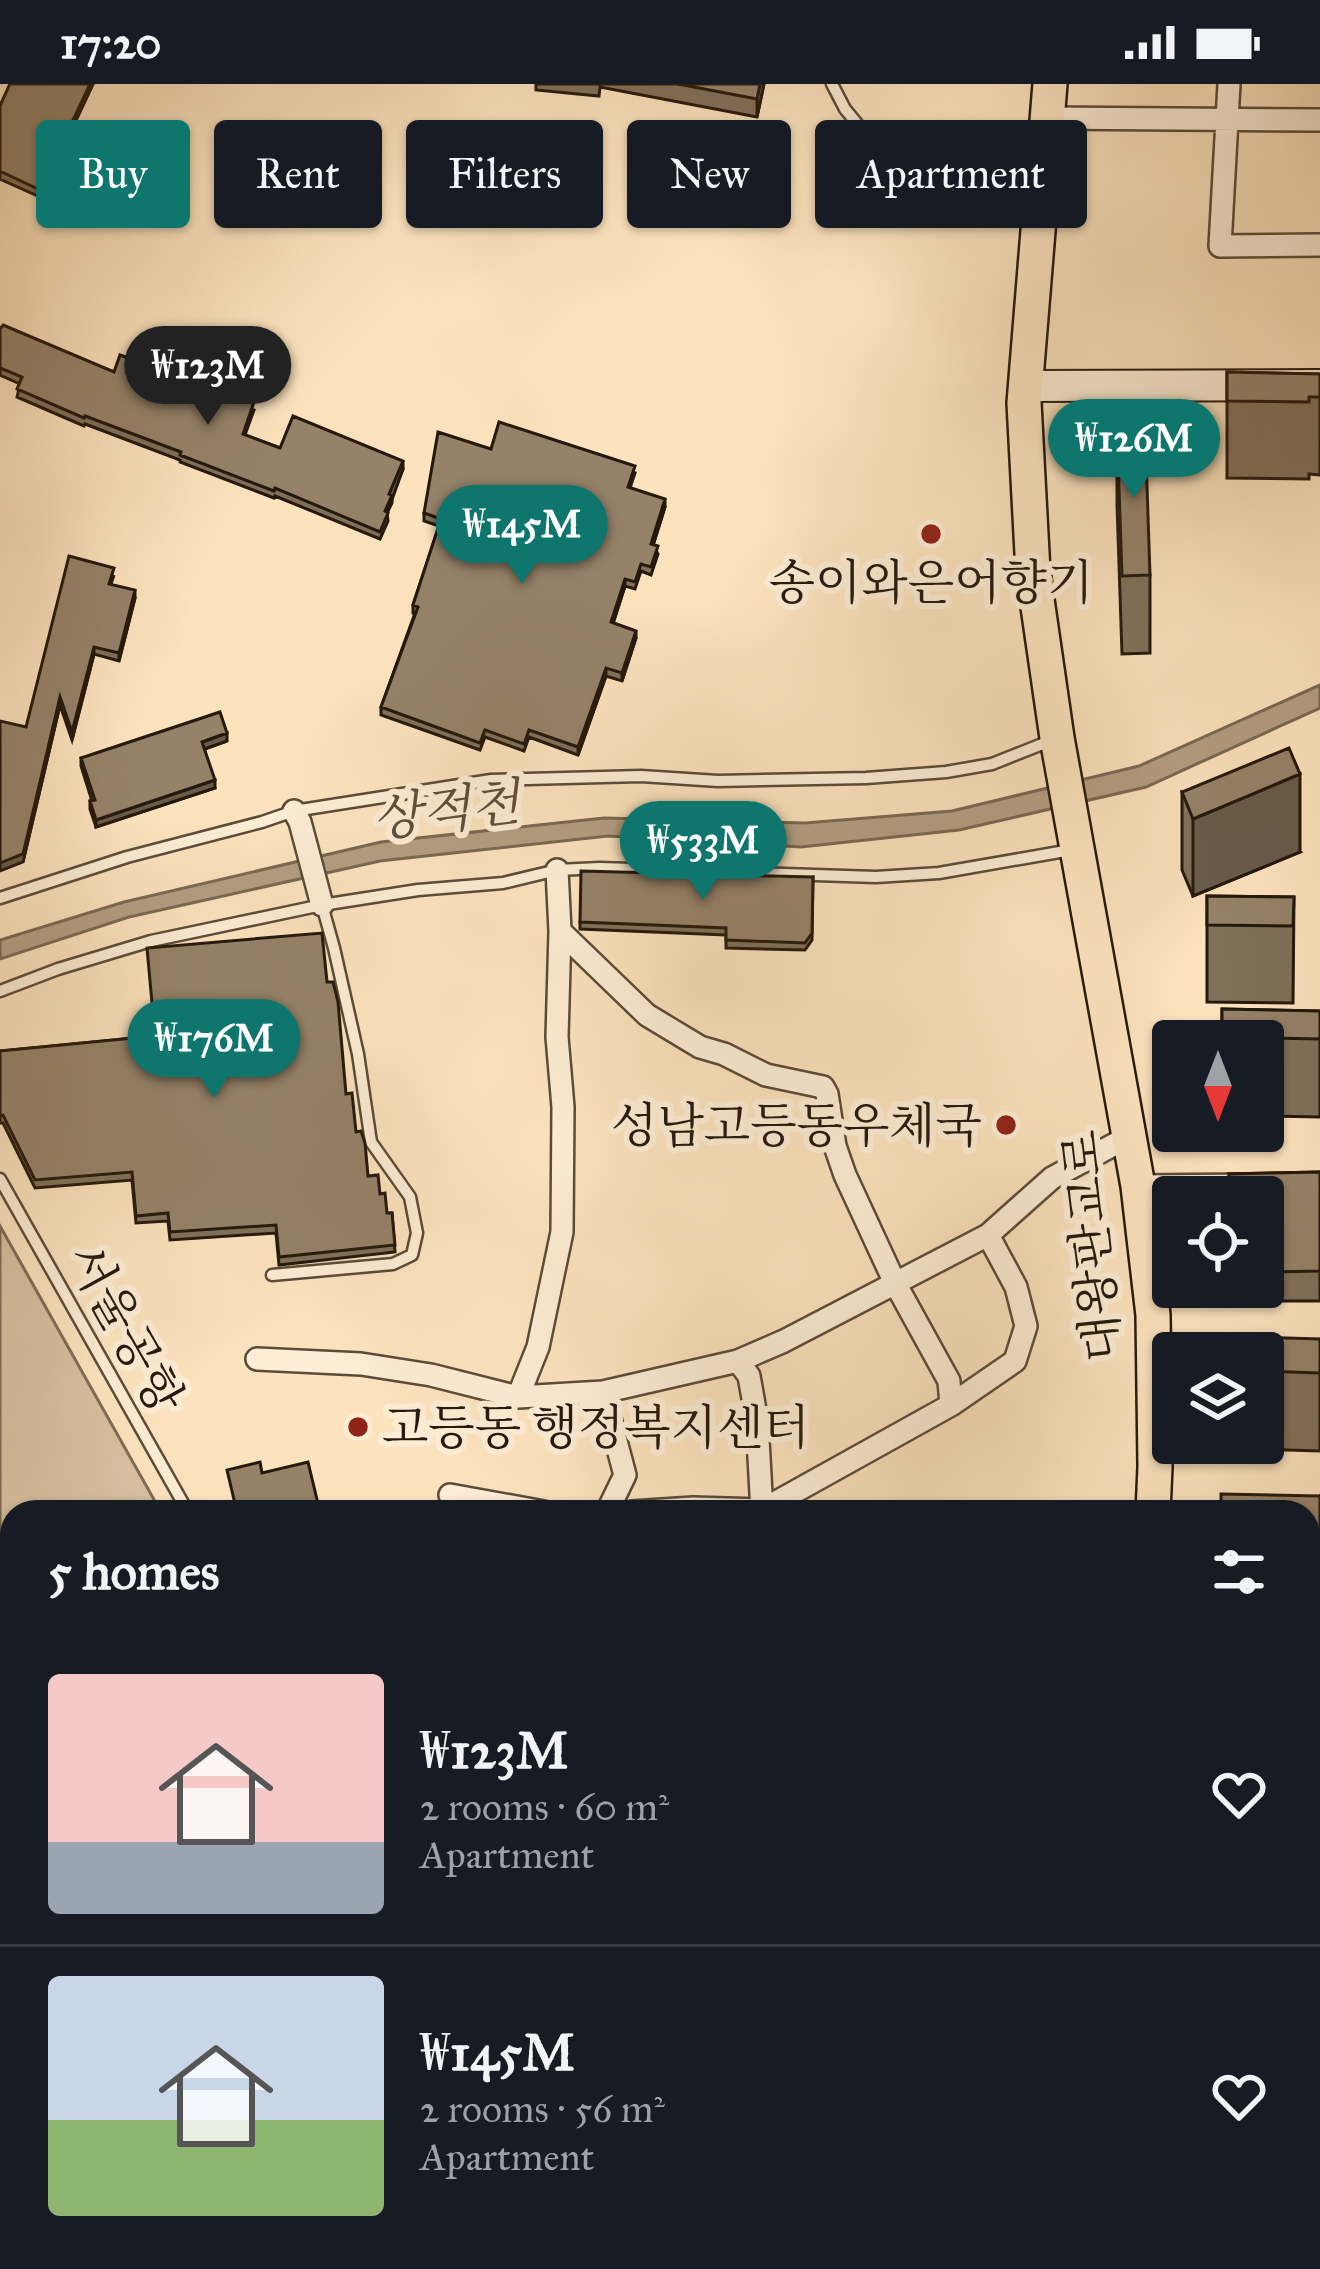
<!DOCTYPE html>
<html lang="en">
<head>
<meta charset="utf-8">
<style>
	:root { --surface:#171b24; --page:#242831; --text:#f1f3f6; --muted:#9ea1a6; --line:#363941; --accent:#0f766e }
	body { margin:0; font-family:"IM FELL Great Primer","Noto Serif KR",serif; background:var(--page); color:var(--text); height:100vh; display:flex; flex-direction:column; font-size:45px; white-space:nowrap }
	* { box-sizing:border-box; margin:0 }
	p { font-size:39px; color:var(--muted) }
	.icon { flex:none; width:66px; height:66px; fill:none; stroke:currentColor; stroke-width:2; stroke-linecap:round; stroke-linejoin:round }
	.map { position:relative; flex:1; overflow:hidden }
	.panel { position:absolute; left:0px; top:1416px; width:1320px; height:771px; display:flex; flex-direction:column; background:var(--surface); border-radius:36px 36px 0 0; box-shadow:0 3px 9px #0004 }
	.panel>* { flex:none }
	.top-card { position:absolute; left:36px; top:36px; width:1248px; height:108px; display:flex; gap:24px }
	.needle { width:78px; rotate:180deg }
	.controls { position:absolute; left:1152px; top:936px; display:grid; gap:24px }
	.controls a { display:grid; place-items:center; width:132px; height:132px; border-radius:12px; background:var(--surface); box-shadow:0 3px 9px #0004; font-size:60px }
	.price { position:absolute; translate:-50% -102px; padding:0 27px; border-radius:42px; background:var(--accent); color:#fff; font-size:39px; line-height:78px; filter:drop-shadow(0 3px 6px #0008) }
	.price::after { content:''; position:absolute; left:50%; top:72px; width:36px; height:27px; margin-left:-18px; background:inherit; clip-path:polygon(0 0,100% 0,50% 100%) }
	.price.on { background:#222; color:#fff }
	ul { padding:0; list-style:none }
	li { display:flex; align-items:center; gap:36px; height:300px; padding:0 48px }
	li+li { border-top:3px solid var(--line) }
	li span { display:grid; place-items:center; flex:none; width:336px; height:240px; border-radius:12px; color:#555 }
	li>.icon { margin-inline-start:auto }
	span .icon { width:144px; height:144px; fill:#fffc; stroke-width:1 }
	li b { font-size:51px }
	h2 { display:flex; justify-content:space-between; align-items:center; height:144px; padding:0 48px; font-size:51px }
	.pill { padding:0 42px; border-radius:12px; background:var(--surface); box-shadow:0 3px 9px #0004; font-size:42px; line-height:108px }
	.pill.on { background:var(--accent); color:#fff }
	.status { display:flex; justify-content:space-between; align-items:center; height:84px; padding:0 60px; background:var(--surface); direction:ltr }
	.status svg { height:33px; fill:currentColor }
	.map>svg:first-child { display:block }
</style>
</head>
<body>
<div class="status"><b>17:20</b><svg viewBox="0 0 49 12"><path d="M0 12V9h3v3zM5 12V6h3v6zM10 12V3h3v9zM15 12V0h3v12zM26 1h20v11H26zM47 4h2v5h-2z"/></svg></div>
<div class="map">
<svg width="1320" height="2185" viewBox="0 0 1320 2185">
	<rect width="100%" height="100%" fill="#fce3be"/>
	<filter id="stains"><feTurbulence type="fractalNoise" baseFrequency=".00167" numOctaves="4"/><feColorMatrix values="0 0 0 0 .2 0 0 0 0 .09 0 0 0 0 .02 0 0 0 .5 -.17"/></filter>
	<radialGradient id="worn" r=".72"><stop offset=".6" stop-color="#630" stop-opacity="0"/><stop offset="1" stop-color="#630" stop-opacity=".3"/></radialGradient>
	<path fill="#d7c0a0" stroke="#7e6c56" stroke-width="3" d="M0 1142 161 1428H12L11 1796 0 1794Z
		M1022 2175H1206L1229 2185H1019Z"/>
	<path fill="#b39e82" stroke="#7a6853" stroke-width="3" d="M1320 601V624L1146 703 959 746 801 763 608 752 380 777 129 833 0 875V856L124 818 381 758 604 734 805 739 952 727 1139 682Z"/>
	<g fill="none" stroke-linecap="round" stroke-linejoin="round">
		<path stroke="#907e66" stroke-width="54" d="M0 1936H12
			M76 2175 90 2185"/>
		<g stroke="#5b4b39" stroke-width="15">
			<path id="service" d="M832 0 845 25 859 42 879 57 975 67 1038 84
				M0 814 127 773 262 738 294 727 491 696 641 692 718 697 866 694 946 688 992 680 1050 657
				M0 907 58 885 151 857 322 821 418 806 503 799 557 786 600 784 876 793 939 789 1071 766
				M0 1095 188 1428
				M272 1191 393 1180 412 1171 417 1149 410 1113 371 1058 358 970 334 864 322 821
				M0 1607 12 1609
				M0 1640 12 1643
				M0 1688 12 1690
				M0 1721 12 1723
				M597 2175 602 2185
				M445 2185 446 2175"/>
		</g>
		<g stroke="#5b4b39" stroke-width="26">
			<path id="minor" d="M1229 0 1220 162 1320 161
				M1047 34 1320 36
				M294 727 300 738 322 821
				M560 847 647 931 700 963 724 970 766 991 823 1003 827 1010 835 1062 845 1091 895 1199 949 1297 951 1321 762 1426 693 1424 632 1428
				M1138 1102 1253 1101
				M257 1275 361 1280 431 1291 518 1313 603 1308 738 1277 784 1257 988 1151 1052 1094 1130 1052
				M738 1277 749 1292 757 1337 762 1428
				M603 1308 625 1391 607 1428
				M518 1313 538 1263 562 1148 563 1023 557 953 560 847 557 786
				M951 1321 1015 1277 1026 1242 1016 1203 988 1151
				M450 1411 544 1428
				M1308 1915 1320 1918
				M1308 2065 1320 2068
				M1246 2175 1272 2185"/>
		</g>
		<g stroke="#5b4b39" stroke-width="32">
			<path id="tertiary" d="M1308 1787 1320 1789"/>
		</g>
		<g stroke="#25180d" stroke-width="34">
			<path id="secondary" d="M1025 302 1320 301"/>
		</g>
		<g stroke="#25180d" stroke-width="38">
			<path id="primary" d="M1050 0 1024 319 1033 488 1057 654 1138 1102 1153 1231 1155 1383 1153 1428
				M949 2185 952 2175"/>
		</g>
		<use href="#service" stroke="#fdedd5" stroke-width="10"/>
		<use href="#minor" stroke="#fdedd5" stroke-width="21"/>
		<use href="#tertiary" stroke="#fdedd5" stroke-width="27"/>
		<use href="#secondary" stroke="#fdedd5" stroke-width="30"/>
		<use href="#primary" stroke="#fce3be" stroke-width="33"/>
	</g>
	<path fill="#80705a" stroke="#25180d" stroke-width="3" d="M10 0H93L40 113 0 95V22Z
		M536 0H764L757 33 600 3 599 12 536 6Z
		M0 245 114 288 254 326 245 351 280 364 403 385 392 411V419L387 429 388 437 380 455 275 412 274 414 180 378V376L85 340 84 342 17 313 20 300 0 291Z
		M1227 288 1320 290V391L1309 390V395L1227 394Z
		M1117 344 1150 491V569L1122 570 1117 421Z
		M491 365 635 389 630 404 665 423 653 461 658 470 651 491 641 487 635 505 625 502 613 539 636 554 622 597 606 592 578 671 529 653 524 667 485 653 480 666 381 631V623L415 529H413V521L439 442 424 437V429Z
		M114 491 111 500 135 514 119 577 94 570 72 656 60 621 23 778 26 643Z
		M227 657 204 665 215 704 96 743 90 725V717H92L81 682V674Z
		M1182 708 1300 768 1193 812 1182 786Z
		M813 793 812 856 805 866 726 864V851L580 845V838Z
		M1207 812 1294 813 1293 919 1207 918Z
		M327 898 346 1010 368 1092 380 1110 387 1129H392L395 1168 279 1181 276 1149 170 1156 168 1137 136 1139 132 1096 35 1104 3 1039H0V967L154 952Z
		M1222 925 1320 927V1033L1263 1032V957H1222Z
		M1320 1088V1217H1234L1233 1203H1263V1113H1229V1090Z
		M1320 1255V1367L1223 1364V1359H1263V1269Z
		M1320 1412V1523H1308V1428Z
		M0 1518 12 1521V1589L0 1587Z"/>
	<path fill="#685b4a" stroke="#25180d" stroke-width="3" d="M90 0H93L40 113V106Z
		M760 0H764L757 33V15Z
		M403 377V385L385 435 389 410Z
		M665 415V423L651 468V460Z
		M625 495V502L611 546V538Z
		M135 506V514L119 577V569Z
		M636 547V554L622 597V589Z
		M94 563V570L72 656V648Z
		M606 584V592L578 671V663Z
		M60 613V621L23 778 0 787V779Z
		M227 649V657L202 666V658Z
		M1300 690V768L1193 812V735Z
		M215 696V704L96 743V736Z
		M526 2175H573V2182L565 2185H510Z"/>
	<path fill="#958269" stroke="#25180d" stroke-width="3" d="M10 0H90L40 106 0 87V22Z
		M678 0H760L757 15Z
		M3 241 114 288 120 271 254 318 243 350 280 364 293 332 403 377 389 410 392 411 385 427 388 429 380 448 275 404 274 407 180 371 181 368 85 332 84 334 17 305 22 293 0 284V245Z
		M1227 288 1320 290V313H1309V318L1227 317Z
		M499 338 635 382 628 403 665 415 651 460 658 462 651 483 641 480 635 498 625 495 611 538 636 547 622 589 606 584 578 663 529 646 524 660 485 646 480 659 381 623 418 523 413 521 441 435 424 429 438 348 491 365Z
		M1145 343 1150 491 1122 492 1117 344Z
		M69 472 114 484 109 500 135 506 119 569 94 563 72 648 60 613 23 770 0 779V637L26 643Z
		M220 628 227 649 202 658 215 696 96 736 90 717 95 716 81 674Z
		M1289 664 1300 690 1193 735 1182 708Z
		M581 787 813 793 812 849 805 859 726 856V844L580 838Z
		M1207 812 1294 813 1293 842 1207 841Z
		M322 849 327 898H333L338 918 346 1010 352 1009 356 1048 361 1047 365 1059 368 1092 378 1091 380 1110 385 1109 387 1129H392L395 1161 279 1173 276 1141 170 1148 168 1129 136 1132 132 1088 35 1096 3 1031 0 1032V967L155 952 147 864Z
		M1222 925 1320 927V955L1222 953Z
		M1320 1088V1187L1263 1188V1113H1230L1229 1090Z
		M1224 1252 1320 1255V1289L1263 1287V1269H1223Z
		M260 1378 262 1389 308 1378 320 1428H237L227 1386Z
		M1221 1410 1320 1412V1446L1308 1445V1428H1221Z
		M0 1518 12 1521 10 1548H12V1567L0 1565Z
		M267 2175H371L369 2185H288L267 2183Z
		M465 2175H526L510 2185H466L461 2177Z"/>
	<g fill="#8f2418" stroke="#fdedd5" stroke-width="4.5">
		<circle cx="931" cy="450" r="12"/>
		<circle cx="1006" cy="1041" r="12"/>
		<circle cx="358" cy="1343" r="12"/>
	</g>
	<g text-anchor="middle" stroke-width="12" stroke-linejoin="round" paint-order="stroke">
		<g font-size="48" fill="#25180d" stroke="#fdedd5">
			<text x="931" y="515">송이와은어향기</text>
			<text x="982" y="1058" text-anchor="end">성남고등동우체국</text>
			<text x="382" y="1360" text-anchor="start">고등동 행정복지센터</text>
		</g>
		<g font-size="48" fill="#25180d" stroke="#fdedd5">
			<text transform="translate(1091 1162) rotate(-96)" y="17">대왕판교로</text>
			<text transform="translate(126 1244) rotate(61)" y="17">서울공항</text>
		</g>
		<g font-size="51" font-style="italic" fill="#5e4e3c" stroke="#fdedd5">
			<text transform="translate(446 726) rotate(-7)" y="18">상적천</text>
		</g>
	</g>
	<rect width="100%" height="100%" filter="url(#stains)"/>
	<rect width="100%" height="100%" fill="url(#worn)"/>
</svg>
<div class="controls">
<a><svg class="needle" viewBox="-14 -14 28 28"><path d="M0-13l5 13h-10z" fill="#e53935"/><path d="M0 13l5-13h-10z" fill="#9ea1a6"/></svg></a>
<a><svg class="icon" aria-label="locate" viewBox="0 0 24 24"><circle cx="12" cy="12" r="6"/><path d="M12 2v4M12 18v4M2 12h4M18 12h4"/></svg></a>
<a><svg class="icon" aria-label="layers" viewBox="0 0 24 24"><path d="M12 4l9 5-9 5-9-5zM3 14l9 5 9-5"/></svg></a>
</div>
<b class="price on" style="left:208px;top:344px">₩123M</b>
<b class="price" style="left:1134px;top:417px">₩126M</b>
<b class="price" style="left:522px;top:503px">₩145M</b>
<b class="price" style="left:703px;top:819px">₩533M</b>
<b class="price" style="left:214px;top:1017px">₩176M</b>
<div class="top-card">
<a class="pill on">Buy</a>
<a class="pill">Rent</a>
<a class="pill">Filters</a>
<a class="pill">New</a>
<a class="pill">Apartment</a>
</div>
<section class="panel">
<h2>5 homes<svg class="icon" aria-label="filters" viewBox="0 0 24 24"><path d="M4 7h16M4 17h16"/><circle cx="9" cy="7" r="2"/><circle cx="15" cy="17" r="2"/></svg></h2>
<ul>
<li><span style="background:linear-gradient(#f6c9c9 70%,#9aa5b1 0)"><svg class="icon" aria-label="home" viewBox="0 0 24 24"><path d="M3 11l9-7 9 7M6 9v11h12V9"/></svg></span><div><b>₩123M</b><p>2 rooms · 60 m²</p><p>Apartment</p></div><svg class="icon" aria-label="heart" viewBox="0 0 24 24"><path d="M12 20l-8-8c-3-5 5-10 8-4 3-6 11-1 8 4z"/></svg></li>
<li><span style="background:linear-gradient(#c9d6e8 60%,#8fb573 0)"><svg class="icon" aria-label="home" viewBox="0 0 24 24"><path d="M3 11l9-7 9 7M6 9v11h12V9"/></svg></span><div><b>₩145M</b><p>2 rooms · 56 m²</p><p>Apartment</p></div><svg class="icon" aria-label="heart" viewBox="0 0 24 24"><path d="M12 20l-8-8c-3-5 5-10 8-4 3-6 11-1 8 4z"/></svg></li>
</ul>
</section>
</div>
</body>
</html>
